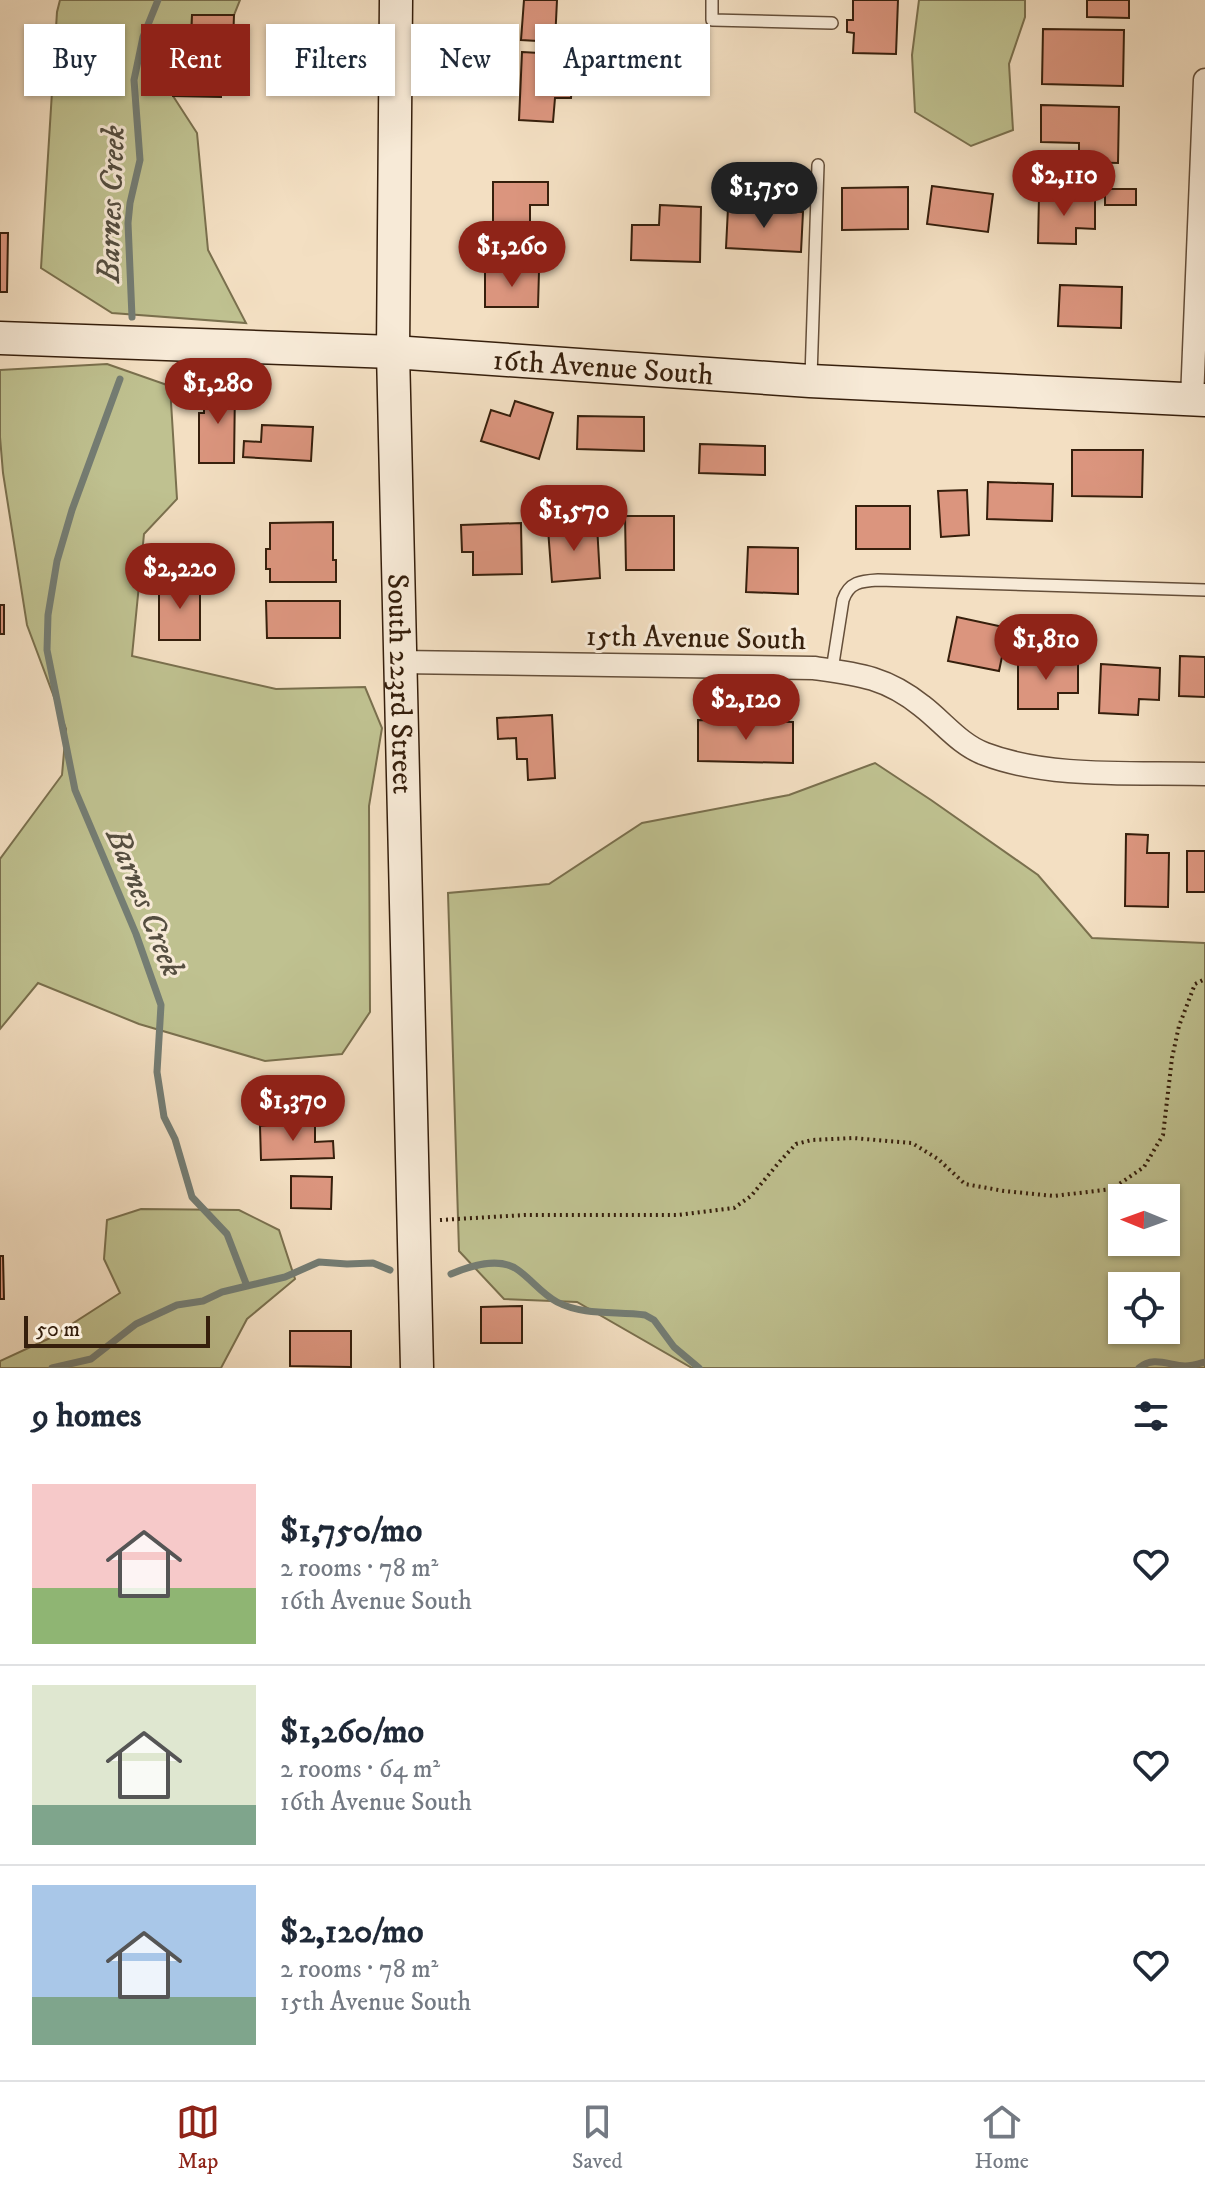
<!DOCTYPE html>
<html lang="en">
<head>
<meta charset="utf-8">
<style>
	:root { --surface:#fff; --page:#f6f6f7; --text:#1f2937; --muted:#747a83; --line:#e0e1e3; --accent:#8f2418 }
	body { margin:0; font-family:"IM FELL DW Pica",serif; background:var(--page); color:var(--text); height:100vh; display:flex; flex-direction:column; font-size:30px; white-space:nowrap }
	* { box-sizing:border-box; margin:0 }
	p { font-size:26px; color:var(--muted) }
	.icon { flex:none; width:44px; height:44px; fill:none; stroke:currentColor; stroke-width:2; stroke-linecap:round; stroke-linejoin:round }
	.map { position:relative; height:1368px; overflow:hidden }
	.details { display:flex; flex-direction:column; background:var(--surface); flex:1 }
	.details>* { flex:none }
	.top-card { position:absolute; left:24px; top:24px; width:800px; height:72px; display:flex; gap:16px }
	.needle { width:52px; rotate:271deg }
	.controls { position:absolute; left:1108px; top:1184px; display:grid; gap:16px }
	.controls a { display:grid; place-items:center; width:72px; height:72px; border-radius:0px; background:var(--surface); box-shadow:0 2px 6px #0004; font-size:40px }
	.scale { position:absolute; left:24px; bottom:20px; width:186px; box-sizing:border-box; padding-left:8px; border:4px solid #361f0c; border-top:0; font-size:22px; line-height:28px; white-space:nowrap; color:#361f0c; -webkit-text-stroke:6px #f7ead7; paint-order:stroke }
	.price { position:absolute; translate:-50% -68px; padding:0 18px; border-radius:28px; background:var(--accent); color:#fff; font-size:26px; line-height:52px; filter:drop-shadow(0 2px 4px #0008) }
	.price::after { content:''; position:absolute; left:50%; top:48px; width:24px; height:18px; margin-left:-12px; background:inherit; clip-path:polygon(0 0,100% 0,50% 100%) }
	.price.active { background:#222; color:#fff }
	ul { padding:0; list-style:none }
	li { display:flex; align-items:center; gap:24px; height:200px; padding:0 32px }
	li+li { border-top:2px solid var(--line) }
	li span { display:grid; place-items:center; flex:none; width:224px; height:160px; border-radius:0px; color:#555 }
	li>.icon { margin-inline-start:auto }
	span .icon { width:96px; height:96px; fill:#fffc; stroke-width:1 }
	li b { font-size:34px }
	h2 { display:flex; justify-content:space-between; align-items:center; height:96px; padding:0 32px; font-size:34px }
	.pill { padding:0 28px; border-radius:0px; background:var(--surface); box-shadow:0 2px 6px #0004; font-size:28px; line-height:72px }
	.pill.active { background:var(--accent); color:#fff }
	.tabs { display:flex; justify-content:space-around; align-items:center; height:112px; border-top:2px solid var(--line); background:var(--surface); font-size:22px; color:var(--muted) }
	.tabs a { display:grid; justify-items:center; gap:4px }
	.tabs .active { color:var(--accent) }
	.map>svg:first-child { display:block }
</style>
</head>
<body>
<div class="map">
<svg width="1205" height="1368" viewBox="0 0 1205 1368">
	<rect width="100%" height="100%" fill="#f3dfc2"/>
	<filter id="stains"><feTurbulence type="fractalNoise" baseFrequency=".0025" numOctaves="4"/><feColorMatrix values="0 0 0 0 .2 0 0 0 0 .09 0 0 0 0 .02 0 0 0 .5 -.17"/></filter>
	<radialGradient id="worn" r=".72"><stop offset=".6" stop-color="#630" stop-opacity="0"/><stop offset="1" stop-color="#630" stop-opacity=".3"/></radialGradient>
	<path fill="#bfc190" stroke="#7a704e" stroke-width="2" fill-rule="evenodd" d="M60 0H240L234 15H192L191 43 173 47V96L197 133 208 250 246 323 112 313 41 268 57 12Z
		M919 0H1025V17L1009 64 1013 130 971 146 915 112 912 55Z
		M107 364 170 386 177 499 144 534 132 656 276 689 365 687 382 728 369 806 370 1012 342 1054 265 1061 139 1024 38 983 0 1029V859L62 775 66 729 27 625 3 473 0 437V370Z
		M875 763 931 800 1038 875 1092 938 1205 943V1368H692L577 1302 504 1299 459 1251 448 893 549 884 642 823 789 795ZM1122 1198H1166V1242H1122ZM1122 1286H1166V1330H1122Z
		M141 1209 239 1210 279 1230 295 1279 247 1319 221 1368H0V1361L50 1338 120 1293 104 1259 107 1220Z"/>
	<g fill="none" stroke-linecap="round" stroke-linejoin="round">
		<path stroke="#747d74" stroke-width="7" d="M132 317 128 223 130 203 140 160 134 80 143 37 158 0
			M120 379 72 510 57 561 48 615 47 650 75 790 136 934 161 1005 157 1072 164 1117 175 1139 192 1197 227 1234 247 1286 285 1277 319 1262 347 1264 373 1263 390 1270
			M451 1274C470 1266 499 1256 518 1270 532 1280 542 1294 557 1302 584 1316 616 1311 645 1315L654 1320 674 1347 699 1368
			M52 1368 91 1359 136 1324 177 1305 203 1301 222 1292 247 1286
			M1139 1368C1153 1356 1168 1365 1185 1366 1192 1366 1198 1364 1205 1362"/>
	</g>
	<path fill="#db957e" stroke="#361f0c" stroke-width="2" d="M524 0H557L555 42 521 40Z
		M853 0H898L896 54 853 53 854 33 847 32V20H853Z
		M1087 0H1129V18L1087 17Z
		M192 15H234L233 43H191Z
		M1043 29 1124 30 1123 86 1042 84Z
		M173 46 221 48V97L173 96Z
		M522 52 574 55 571 98H555L553 122 519 120Z
		M1041 105 1119 107 1118 163 1079 162V143L1041 142Z
		M493 182H548V205H530V228H493Z
		M932 186 993 194 988 232 927 224Z
		M908 187V229L842 230V188Z
		M1105 189H1136V205H1105Z
		M1039 196 1095 197V229L1076 228V244L1038 243Z
		M660 205 701 207 700 262 631 260 632 225H659Z
		M728 208 803 212 801 252 726 248Z
		M0 233H8L7 292H0Z
		M485 270 539 271 538 307H485Z
		M1060 285 1122 287 1121 328 1058 326Z
		M204 387H235L234 463H199V413H204Z
		M515 401 553 413 539 459 481 441 491 410 510 416Z
		M578 416 644 417V451L577 449Z
		M262 425 313 427 311 461 243 457 244 441 261 442Z
		M700 444 765 446V475L699 473Z
		M1072 450H1143L1142 497 1072 496Z
		M988 482 1053 484 1052 521 987 519Z
		M967 490 969 535 941 537 938 491Z
		M856 506H910V549H856Z
		M625 516H674V570H626Z
		M333 522V560H336V582H270V569H266V549H270V523Z
		M521 523 522 574 473 575V552H462L461 525Z
		M597 525 600 578 552 582 548 529Z
		M748 547 798 548V594L746 592Z
		M200 581V640H159V582Z
		M266 601H340V638H267Z
		M0 605H4V634H0Z
		M957 617 1008 628 999 671 948 661Z
		M1180 656 1205 657V697L1179 696Z
		M1018 660H1078V693H1058V709H1018Z
		M1101 664 1160 668 1159 700 1139 699 1138 715 1099 713Z
		M552 715 555 778 528 780 527 759H517L516 738 498 739 497 718Z
		M698 720 793 722V763L698 761Z
		M1126 834 1148 835 1147 853H1169L1168 907 1125 906Z
		M1187 851H1205V892H1187Z
		M315 1124V1142L333 1141 334 1158 261 1160 260 1126Z
		M291 1176 332 1177 331 1209 291 1208Z
		M0 1256H3L4 1299H0Z
		M522 1306V1343H481V1307Z
		M290 1331H351V1367L290 1366Z"/>
	<g fill="none" stroke-linecap="round" stroke-linejoin="round">
		<g stroke="#654f3a" stroke-width="14">
			<path id="lane" d="M712 0V20L832 23
				M811 377 818 165
				M832 670 843 600C849 582 861 581 878 580L1205 590"/>
		</g>
		<g stroke="#654f3a" stroke-width="25">
			<path id="street" d="M1192 399 1205 80
				M399 662 814 668C858 674 886 677 922 706 943 722 960 745 985 754 1051 779 1136 772 1205 774"/>
		</g>
		<g stroke="#361f0c" stroke-width="35">
			<g id="secondary">
				<path id="s1" d="M396 0 393 352 417 1368"/>
				<path id="s2" d="M0 338 393 352 810 381 1205 400"/>
			</g>
		</g>
		<path stroke="#361f0c" stroke-width="4" stroke-dasharray="2 4" stroke-linecap="butt" d="M440 1220 525 1215H677L734 1208 751 1196 781 1160 796 1144 812 1140 853 1138 912 1143 938 1159 965 1184 1004 1191 1054 1196 1112 1189 1144 1167 1163 1135 1172 1058 1179 1026 1195 984 1205 979"/>
		<use href="#lane" stroke="#f7ead7" stroke-width="11"/>
		<use href="#street" stroke="#f7ead7" stroke-width="22"/>
		<use href="#secondary" stroke="#f7ead7" stroke-width="32"/>
	</g>
	<g text-anchor="middle" stroke-width="6" stroke-linejoin="round" paint-order="stroke">
		<g font-size="30" fill="#361f0c" stroke="#f7ead7">
			<text dy="10" stroke="none"><textPath href="#s2" startOffset="604">16th Avenue South</textPath></text>
			<text transform="translate(696 637) rotate(1)" y="10">15th Avenue South</text>
			<text dy="10" stroke="none"><textPath href="#s1" startOffset="684">South 223rd Street</textPath></text>
		</g>
		<g font-size="32" font-style="italic" fill="#554e40" stroke="#f7ead7">
			<text transform="translate(110 204) rotate(-88)" y="11">Barnes Creek</text>
			<text transform="translate(146 902) rotate(68)" y="11">Barnes Creek</text>
		</g>
	</g>
	<rect width="100%" height="100%" filter="url(#stains)"/>
	<rect width="100%" height="100%" fill="url(#worn)"/>
</svg>
<div class="controls">
<a><svg class="needle" viewBox="-14 -14 28 28"><path d="M0-13l5 13h-10z" fill="#e53935"/><path d="M0 13l5-13h-10z" fill="#747a83"/></svg></a>
<a><svg class="icon" aria-label="locate" viewBox="0 0 24 24"><circle cx="12" cy="12" r="6"/><path d="M12 2v4M12 18v4M2 12h4M18 12h4"/></svg></a>
</div>
<div class="scale">50 m</div>
<b class="price" style="left:1064px;top:218px">$2,110</b>
<b class="price active" style="left:764px;top:230px">$1,750</b>
<b class="price" style="left:512px;top:289px">$1,260</b>
<b class="price" style="left:218px;top:426px">$1,280</b>
<b class="price" style="left:574px;top:553px">$1,570</b>
<b class="price" style="left:180px;top:611px">$2,220</b>
<b class="price" style="left:1046px;top:682px">$1,810</b>
<b class="price" style="left:746px;top:742px">$2,120</b>
<b class="price" style="left:293px;top:1143px">$1,370</b>
<div class="top-card">
<a class="pill">Buy</a>
<a class="pill active">Rent</a>
<a class="pill">Filters</a>
<a class="pill">New</a>
<a class="pill">Apartment</a>
</div>
</div>
<section class="details">
<h2>9 homes<svg class="icon" aria-label="filters" viewBox="0 0 24 24"><path d="M4 7h16M4 17h16"/><circle cx="9" cy="7" r="2"/><circle cx="15" cy="17" r="2"/></svg></h2>
<ul>
<li><span style="background:linear-gradient(#f6c9c9 65%,#8fb573 0)"><svg class="icon" aria-label="home" viewBox="0 0 24 24"><path d="M3 11l9-7 9 7M6 9v11h12V9"/></svg></span><div><b>$1,750/mo</b><p>2 rooms · 78 m²</p><p>16th Avenue South</p></div><svg class="icon" aria-label="heart" viewBox="0 0 24 24"><path d="M12 20l-8-8c-3-5 5-10 8-4 3-6 11-1 8 4z"/></svg></li>
<li><span style="background:linear-gradient(#dfe7d0 75%,#7fa58c 0)"><svg class="icon" aria-label="home" viewBox="0 0 24 24"><path d="M3 11l9-7 9 7M6 9v11h12V9"/></svg></span><div><b>$1,260/mo</b><p>2 rooms · 64 m²</p><p>16th Avenue South</p></div><svg class="icon" aria-label="heart" viewBox="0 0 24 24"><path d="M12 20l-8-8c-3-5 5-10 8-4 3-6 11-1 8 4z"/></svg></li>
<li><span style="background:linear-gradient(#a9c7e8 70%,#7fa58c 0)"><svg class="icon" aria-label="home" viewBox="0 0 24 24"><path d="M3 11l9-7 9 7M6 9v11h12V9"/></svg></span><div><b>$2,120/mo</b><p>2 rooms · 78 m²</p><p>15th Avenue South</p></div><svg class="icon" aria-label="heart" viewBox="0 0 24 24"><path d="M12 20l-8-8c-3-5 5-10 8-4 3-6 11-1 8 4z"/></svg></li>
</ul>
</section>
<nav class="tabs">
<a class="active"><svg class="icon" aria-label="map" viewBox="0 0 24 24"><path d="M3 6l6-2 6 2 6-2v14l-6 2-6-2-6 2zM9 4v14M15 6v14"/></svg>Map</a>
<a><svg class="icon" aria-label="saved" viewBox="0 0 24 24"><path d="M7 4h10v16l-5-4-5 4z"/></svg>Saved</a>
<a><svg class="icon" aria-label="home" viewBox="0 0 24 24"><path d="M3 11l9-7 9 7M6 9v11h12V9"/></svg>Home</a>
</nav>
</body>
</html>
